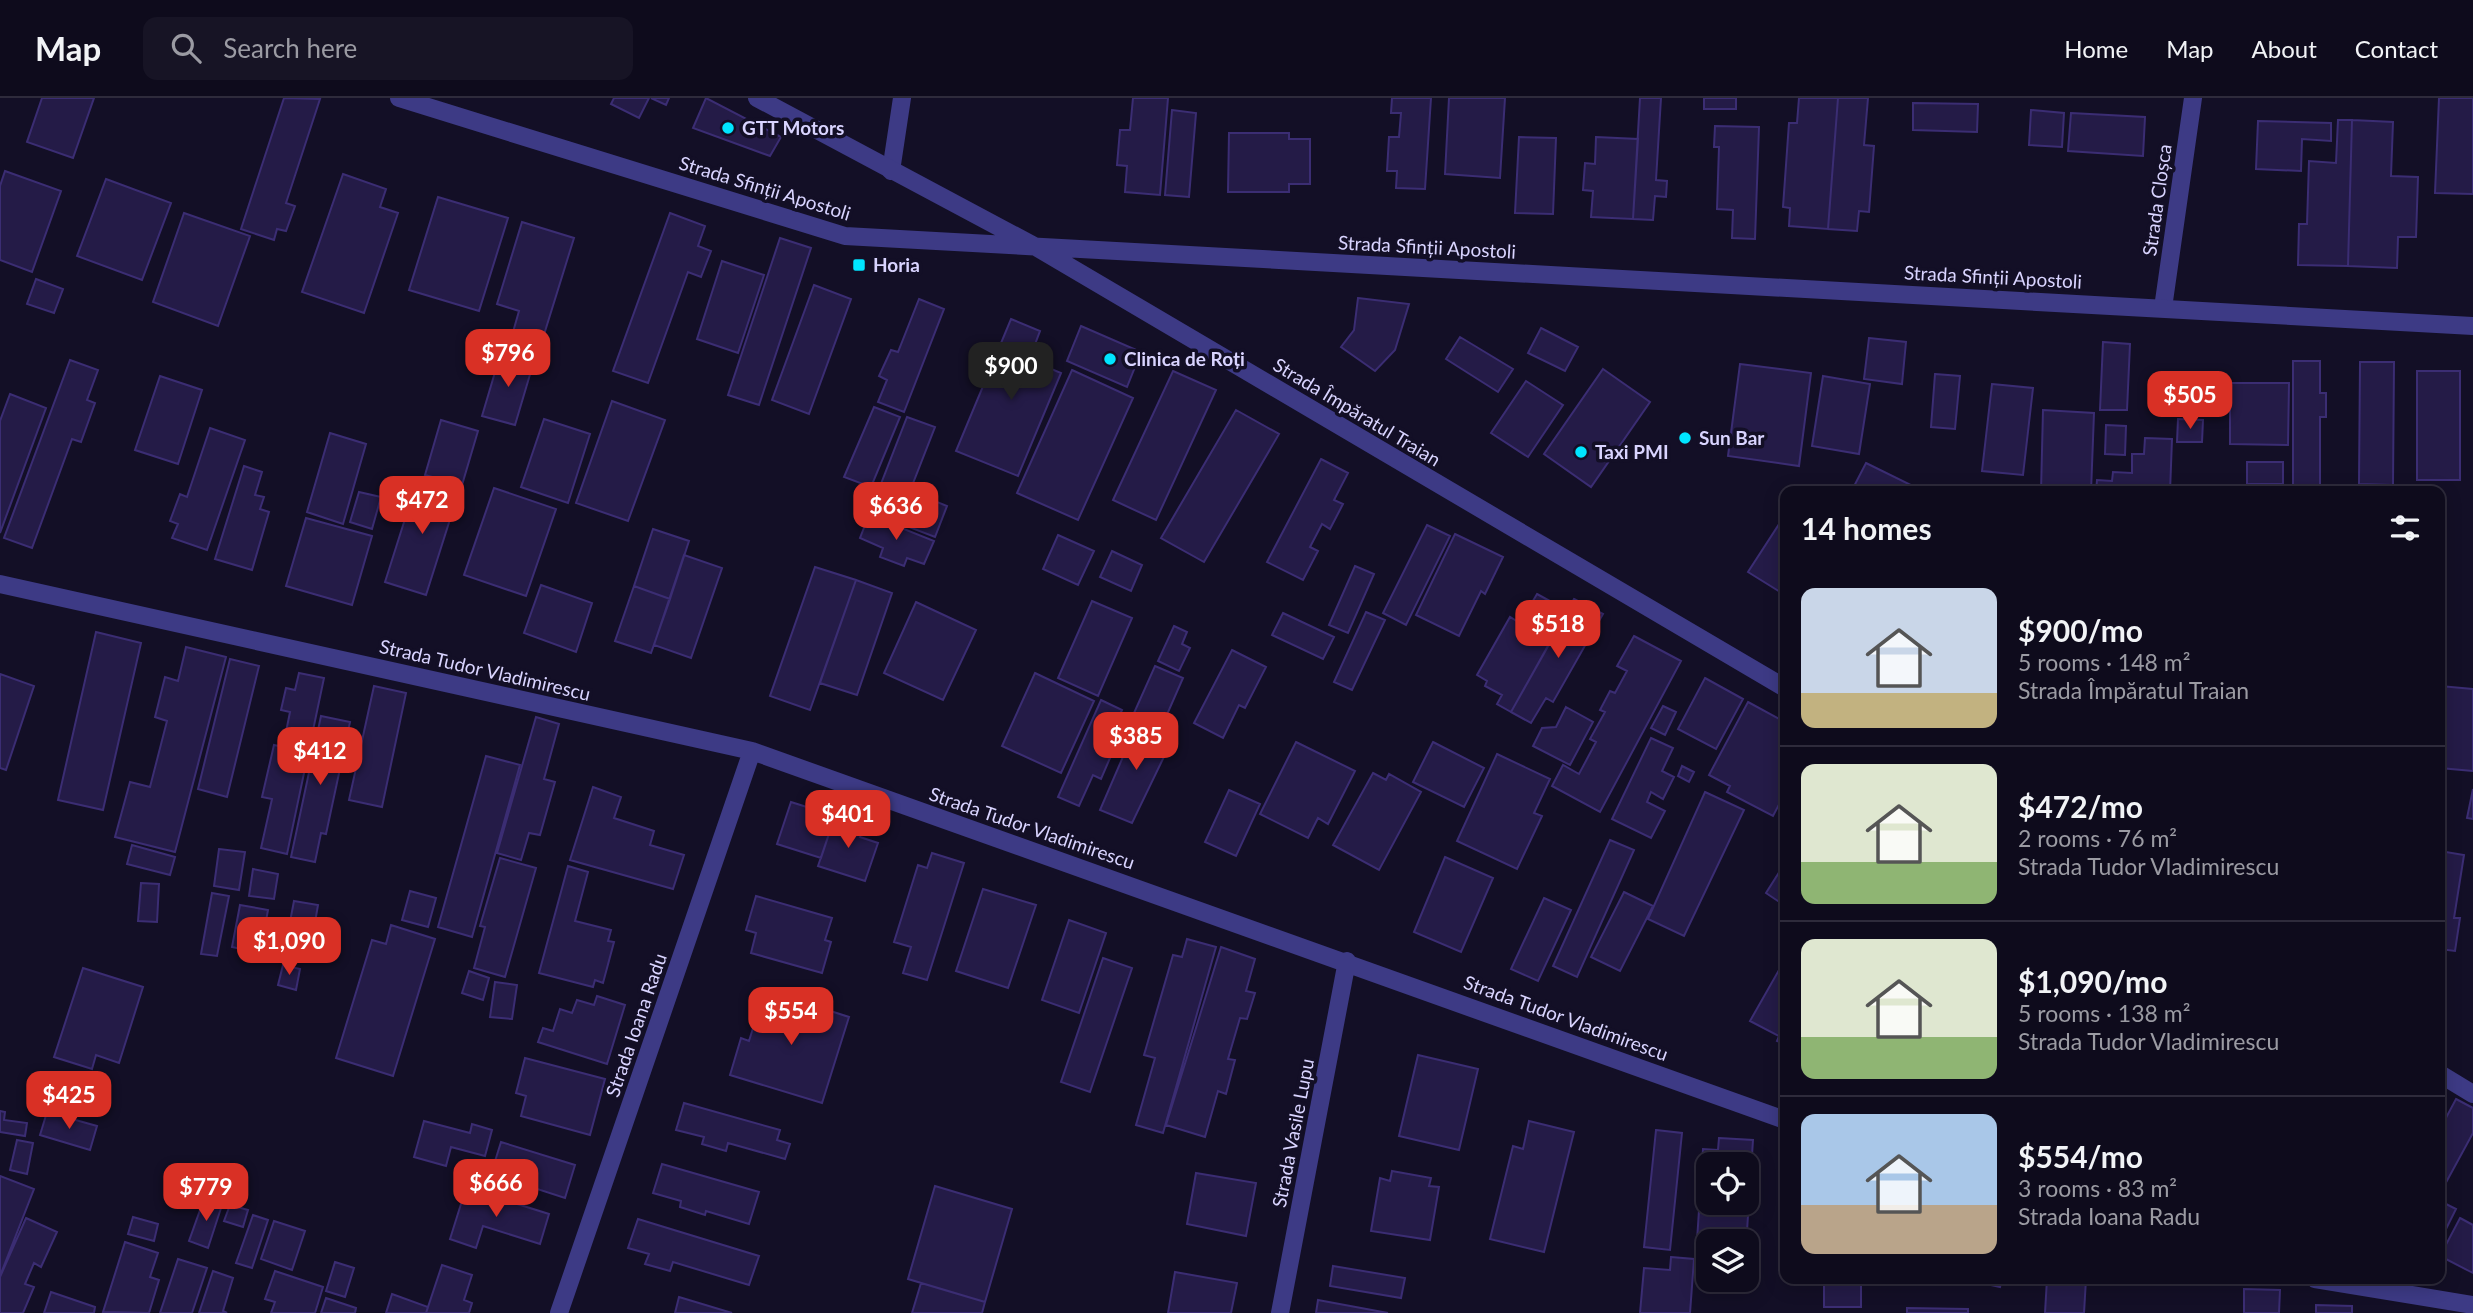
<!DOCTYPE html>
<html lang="en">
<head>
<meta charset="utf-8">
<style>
	:root { --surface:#0e0b1c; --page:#171425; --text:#f1f3f6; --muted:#9b9ba3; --line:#2e2b3b; --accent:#d93025 }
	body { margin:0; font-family:Lato,sans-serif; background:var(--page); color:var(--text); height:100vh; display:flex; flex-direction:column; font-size:26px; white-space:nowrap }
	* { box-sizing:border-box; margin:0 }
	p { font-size:23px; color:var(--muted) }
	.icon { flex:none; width:38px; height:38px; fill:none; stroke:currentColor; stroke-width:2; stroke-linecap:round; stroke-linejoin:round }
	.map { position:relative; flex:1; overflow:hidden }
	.sheet { position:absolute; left:1780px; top:388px; width:665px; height:798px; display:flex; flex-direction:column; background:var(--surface); border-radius:14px; box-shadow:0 4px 18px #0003,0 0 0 2px var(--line) }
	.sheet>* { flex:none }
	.buttons { position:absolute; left:1696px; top:1054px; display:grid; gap:14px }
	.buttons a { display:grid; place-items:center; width:63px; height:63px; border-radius:14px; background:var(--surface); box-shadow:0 4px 18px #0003,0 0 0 2px var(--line); font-size:35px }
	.price { position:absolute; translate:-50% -60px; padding:0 16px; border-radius:14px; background:var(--accent); color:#fff; font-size:23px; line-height:46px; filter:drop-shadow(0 2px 4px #0008) }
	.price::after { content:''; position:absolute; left:50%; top:42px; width:21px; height:16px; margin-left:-10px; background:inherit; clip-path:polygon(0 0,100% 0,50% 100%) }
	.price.current { background:#222; color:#fff }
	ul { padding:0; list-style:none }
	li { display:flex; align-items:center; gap:21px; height:175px; padding:0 21px }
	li+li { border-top:2px solid var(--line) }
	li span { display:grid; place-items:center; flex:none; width:196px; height:140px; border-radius:14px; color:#555 }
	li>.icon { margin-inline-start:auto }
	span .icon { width:84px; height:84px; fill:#fffc; stroke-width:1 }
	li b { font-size:30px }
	h2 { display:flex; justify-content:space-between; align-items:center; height:84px; padding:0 21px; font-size:30px }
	header { display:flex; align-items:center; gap:42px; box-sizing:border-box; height:98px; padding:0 35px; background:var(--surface); border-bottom:2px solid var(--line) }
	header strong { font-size:33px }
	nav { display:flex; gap:38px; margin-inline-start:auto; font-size:24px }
	.search { width:490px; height:63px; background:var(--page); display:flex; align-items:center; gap:18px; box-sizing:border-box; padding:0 24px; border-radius:14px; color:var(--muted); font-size:26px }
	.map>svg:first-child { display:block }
</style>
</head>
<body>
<header>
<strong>Map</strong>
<div class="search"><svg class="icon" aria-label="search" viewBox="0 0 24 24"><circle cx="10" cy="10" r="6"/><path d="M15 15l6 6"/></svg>Search here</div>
<nav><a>Home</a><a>Map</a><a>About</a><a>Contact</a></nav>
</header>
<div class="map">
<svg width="2473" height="1215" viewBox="0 0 2473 1215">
	<rect width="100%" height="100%" fill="#130f26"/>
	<path fill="#241b47" stroke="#3b2d73" stroke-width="2" fill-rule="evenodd" d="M42 0H94L73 60 27 44Z
		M284 0 320 1 286 105 295 108 286 133 277 131 274 142 241 131Z
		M614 0H649L639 20 611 6Z
		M651 0H669L666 7Z
		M706 0 781 39 770 58 693 30Z
		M1133 0H1168L1160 97 1125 94 1127 68 1117 67 1120 32H1130Z
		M1392 0H1431L1425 91 1396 90 1397 73H1387L1389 39H1399L1401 15H1391Z
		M1449 0H1505L1500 80 1445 76Z
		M1640 0H1661L1656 82 1667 83 1666 99 1655 98 1653 122 1633 121Z
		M1704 0H1736V11H1704Z
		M1799 0H1838L1828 131 1789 128 1790 110 1783 109 1789 25H1797Z
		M1838 0H1868L1864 47 1874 48 1869 114 1859 113 1857 133 1828 131Z
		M2439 0H2473V96L2435 95Z
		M1913 5 1978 6 1977 34 1913 32Z
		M1172 12 1196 15 1189 99 1165 97Z
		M2031 12 2064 15 2062 49 2029 47Z
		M2071 15 2145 19 2143 58 2068 53Z
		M2338 22H2352L2348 168 2298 167 2299 126H2307L2309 63 2336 65Z
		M2352 22 2393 24 2391 78 2418 79 2416 139H2398L2397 170 2348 168Z
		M2258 23 2331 25V43L2302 41 2301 73 2256 71Z
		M1715 28 1759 29 1755 141 1732 140 1733 112 1717 111 1719 49H1714Z
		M1229 35H1289V41H1310V86H1289V94H1228Z
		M1519 39 1556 40 1553 116 1515 115Z
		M1596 39 1638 41 1633 121 1591 119 1593 93 1583 92 1585 65 1595 66Z
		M5 73 61 93 32 174 0 162V88Z
		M343 76 386 91 380 109 398 115 364 215 302 194Z
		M106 81 171 105 142 182 77 158Z
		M438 99 508 120 479 213 409 192Z
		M184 115 250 138 218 228 153 204Z
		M670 115 705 128 698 148 711 153 701 179 688 174 648 285 613 273Z
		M522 124 574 140 542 243 513 234 519 213 497 206Z
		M780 140 811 150 759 307 728 297Z
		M722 163 764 177 738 255 697 241Z
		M36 181 63 191 54 215 27 206Z
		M814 187 851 201 809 316 772 302Z
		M1358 200 1409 206 1395 252 1375 273 1341 249 1354 232Z
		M919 201 944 211 904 314 878 304 887 282 879 278 891 252 898 254Z
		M1011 221 1040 233 1034 249 1050 255 1044 268 1061 275 1018 378 956 353Z
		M1081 228 1141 254 1127 289 1067 263Z
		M1541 230 1578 249 1565 273 1528 255Z
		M1460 239 1513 271 1498 294 1446 261Z
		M1869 240 1906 244 1902 286 1864 281Z
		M2103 244 2130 246 2127 312H2100Z
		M501 254 534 263 515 327 482 318Z
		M70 262 98 272 87 302 95 305 81 344 72 341 32 450 4 440Z
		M2293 263H2320V295H2326V319H2320V394H2293Z
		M2360 264H2394L2393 387 2359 386Z
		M1740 266 1811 275 1799 368 1728 358Z
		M1603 271 1650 304 1591 389 1544 356Z
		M1072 272 1133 300 1078 422 1017 395Z
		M1173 273 1216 292 1156 422 1113 402Z
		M2417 273H2460V382H2417Z
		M1935 276 1960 278 1955 331 1931 329Z
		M160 278 202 292 178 366 135 352Z
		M1823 278 1870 286 1859 356 1812 348Z
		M1526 283 1563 307 1528 359 1491 335Z
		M2230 285H2289L2288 347 2230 346Z
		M1992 286 2033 290 2023 377 1982 373Z
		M10 296 46 310 0 435V323Z
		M612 303 665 322 628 423 576 405Z
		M874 309 900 319 871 389 844 379Z
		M1236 312 1279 336 1204 464 1161 440Z
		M2043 312 2094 315 2091 394H2041Z
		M907 319 935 329 910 393 947 408 935 439 870 414Z
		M544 321 590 336 568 405 521 389Z
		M2178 321 2203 322 2202 344H2177Z
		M441 322 478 333 462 387 425 377Z
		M2106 327 2126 328 2125 357 2105 356Z
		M210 330 245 342 207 452 172 440 178 426 170 423 180 396 187 399Z
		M330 335 366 346 343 426 307 414Z
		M2145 340 2172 341 2170 394H2096L2097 382 2112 383 2113 374 2132 375V356H2144Z
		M1321 361 1348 375 1334 402 1343 406 1330 431 1322 426 1310 449 1318 453 1303 482 1267 464Z
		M2247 364H2283V386H2247Z
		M1866 365 1915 389 1914 394H1851Z
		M244 368 262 374 255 397 264 399 260 411 269 414 252 472 215 461Z
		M418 380 459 393 426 497 385 484Z
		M494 390 556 411 526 498 464 477Z
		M359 394 381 399 372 431 350 424Z
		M869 417 934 443 924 466 907 460 904 468 880 459 883 450 860 440Z
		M1785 417V497L1748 474Z
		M306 420 372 438 352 507 286 488Z
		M1427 427 1450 438 1406 527 1383 515Z
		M653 431 689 443 670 501 634 488Z
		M1455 436 1503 459 1485 496 1481 493 1459 538 1416 517Z
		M1058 437 1094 453 1078 487 1043 471Z
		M1112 453 1142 467 1131 493 1100 479Z
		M684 457 722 470 691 560 654 547Z
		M1355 468 1374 476 1348 535 1329 527Z
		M815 469 856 482 810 612 770 598Z
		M856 482 892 495 857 597 820 585Z
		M541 487 592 505 576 554 524 535Z
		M634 488 670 501 651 555 615 543Z
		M1537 496 1568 513 1511 614 1497 606 1502 597 1485 588 1487 583 1477 577 1510 519 1520 525Z
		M1574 501 1603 516 1553 604 1546 600 1531 625 1511 614Z
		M1092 503 1132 520 1098 598 1058 580Z
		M916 504 976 532 943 602 884 575Z
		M1366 514 1385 522 1352 592 1334 584Z
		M1283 515 1334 539 1323 561 1272 537Z
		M1174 528 1187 534 1182 546 1190 550 1179 573 1158 563Z
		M96 534 141 545 103 712 58 702Z
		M1634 538 1681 563 1600 714 1552 688 1563 667 1579 676 1596 644 1590 641 1605 614 1600 612 1610 593 1615 595 1627 573 1617 568Z
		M186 549 226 559 175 754 115 739 130 684 150 689 167 623 155 619 165 579 178 583Z
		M1232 552 1266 569 1245 610 1239 607 1223 640 1194 625Z
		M230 561 259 568 227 699 198 691Z
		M1155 568 1183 580 1162 628 1134 615Z
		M299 575 324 580 287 756 261 750 272 701 262 699 274 647 283 649 290 614 281 612 286 590 295 592Z
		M1035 575 1094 603 1061 675 1002 648Z
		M0 576 34 588 6 672 0 670Z
		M1705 580 1743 601 1716 651 1678 631Z
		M374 588 406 595 382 709 349 702Z
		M2440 588 2473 591V673L2440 670Z
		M1101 602 1122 612 1102 657 1110 660 1101 681 1093 677 1079 708 1058 699Z
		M1748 604 1785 624V695L1773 718 1727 694 1730 688 1709 677Z
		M1663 608 1676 614 1665 637 1651 630Z
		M1566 609 1593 624 1570 667 1533 648 1542 630 1556 629Z
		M321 618 350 624 326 736 321 735 315 764 291 759Z
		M536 619 559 626 544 681 555 684 540 737 529 735 521 762 497 755Z
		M1138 624 1173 640 1132 725 1100 712Z
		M1651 640 1673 650 1662 673 1674 679 1663 701 1651 694 1647 704 1665 713 1651 740 1612 721Z
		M1296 644 1355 673 1328 726 1318 720 1308 740 1260 716Z
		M1433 644 1484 670 1464 709 1413 684Z
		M1497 656 1550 681 1534 715 1542 718 1517 771 1457 743Z
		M486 658 520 667 472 839 438 829Z
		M1682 668 1694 674 1689 684 1678 678Z
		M1373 675 1386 682 1389 676 1421 694 1379 772 1333 747Z
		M593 689 621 699 614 720 654 733 650 747 684 757 673 791 570 762Z
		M2473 691V721L2467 720Z
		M1229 692 1260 706 1236 758 1205 744Z
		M1705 694 1744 712 1684 838 1648 821Z
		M791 704 835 718 821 760 777 746Z
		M835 718 863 728 860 739 878 745 865 783 818 768Z
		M1610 742 1634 752 1577 879 1553 868Z
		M132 747 175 759 170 777 127 766Z
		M219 751 245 754 239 792 214 788Z
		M2440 753 2464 757 2454 820H2460L2455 853 2440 851Z
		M932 755 964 765 927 882 903 875 911 849 894 844 918 767 927 770Z
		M1445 759 1493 780 1461 854 1414 834Z
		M500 760 536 770 505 879 474 870 485 829 480 828Z
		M1785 765V807H1784L1766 795Z
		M568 768 588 774 575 823 611 832 608 843 614 844 603 885 595 882 593 889 539 875Z
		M253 771 278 776 274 801 249 798Z
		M141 785 159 786 157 824 138 823Z
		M983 791 1036 807 1008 890 956 873Z
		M410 793 436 800 428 829 402 822Z
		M1624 794 1653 808 1620 873 1591 859Z
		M212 795 229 798 217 858 201 856Z
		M756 798 832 820 825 842 831 844 822 875 751 855 756 835 746 832Z
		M1544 800 1571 812 1538 883 1511 871Z
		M294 803 318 807 309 859 284 855Z
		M240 807 268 812 260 855 232 849Z
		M1069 822 1106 835 1079 915 1042 902Z
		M391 827 435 841 393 978 336 960 372 842 386 846Z
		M1187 841 1216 849 1163 1035 1136 1027 1155 960 1144 957 1173 857 1182 859Z
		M1221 849 1255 861 1246 893 1255 895 1247 921 1240 920 1228 961 1235 962 1226 996 1218 993 1205 1039 1166 1027Z
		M1103 860 1132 870 1090 994 1061 984Z
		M1783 865 1785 866V946L1777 943 1779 938 1750 923Z
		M283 867 300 871 296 892 278 887Z
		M83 870 143 889 119 965 96 957 92 971 54 959Z
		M469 873 489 880 483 902 462 895Z
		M495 884 517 887 512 921 490 919Z
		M765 892 849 919 822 1005 730 977 741 940 749 943Z
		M597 898 625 907 607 966 538 944 543 930 553 933 560 911 572 915 577 902 594 907Z
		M1418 957 1478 971 1459 1052 1399 1038Z
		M525 960 605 981 590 1037 521 1018 526 998 516 995Z
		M2456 1001 2473 1010V1035L2443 1090 2440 1088V1031Z
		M684 1005 780 1032 777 1042 790 1046 785 1061 728 1045 726 1053 702 1046 704 1039 676 1032Z
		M0 1013 5 1014 4 1022 27 1025 25 1038 0 1034Z
		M47 1014 97 1028 90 1052 40 1037Z
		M424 1023 470 1035 472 1026 492 1032 485 1058 451 1049 446 1068 414 1059Z
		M1529 1023 1574 1034 1544 1154 1490 1141 1513 1048 1523 1051Z
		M1656 1032 1682 1035 1670 1152 1644 1149Z
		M1719 1040 1753 1042 1746 1148V1143H1708V1158H1696L1703 1051 1718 1052ZM1708 1066H1746V1104H1708Z
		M17 1042 33 1045 27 1076 10 1072Z
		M501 1044 575 1067 565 1100 491 1076Z
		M662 1066 759 1094 749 1126 706 1113 705 1117 680 1109 681 1103 653 1095Z
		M1392 1073 1431 1080 1429 1088 1439 1089 1430 1142 1371 1133 1380 1080 1390 1083Z
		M1196 1075 1256 1085 1246 1138 1187 1126Z
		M0 1078 34 1091 0 1178Z
		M935 1088 1012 1111 985 1204 908 1181Z
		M466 1090 549 1116 540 1146 483 1128 476 1150 450 1141Z
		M204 1101 222 1107 208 1150 189 1143Z
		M2440 1103 2456 1111 2440 1143Z
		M230 1107 248 1112 243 1129 224 1123Z
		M253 1117 268 1122 252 1170 236 1165Z
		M133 1119 158 1126 154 1143 128 1136Z
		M26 1120 57 1134 41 1169 34 1165 25 1186 34 1189 23 1215H0V1179Z
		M2460 1120 2473 1127V1175L2440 1158Z
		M638 1121 759 1158 749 1187 673 1164 670 1173 645 1166 649 1156 628 1150Z
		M274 1123 305 1133 292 1172 261 1161Z
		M125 1144 158 1155 150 1179 159 1182 149 1215 103 1214Z
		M1671 1159 1694 1161 1690 1215H1640L1644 1170 1670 1172Z
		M178 1161 207 1170 192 1215H160Z
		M335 1164 354 1170 345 1199 326 1193Z
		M442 1167 472 1177 464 1202 472 1205 469 1215H426Z
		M1333 1168 1405 1180 1401 1200 1330 1188Z
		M213 1173 233 1180 223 1213 227 1215H199Z
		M275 1173 323 1189 315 1215H271L275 1204 265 1201Z
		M1175 1174 1237 1185 1231 1215H1168Z
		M1824 1181H1861V1209H1824Z
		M1983 1181H2002L2000 1189 1982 1185Z
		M2047 1181H2086L2084 1215H2045Z
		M921 1185 985 1204 982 1215H912Z
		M2244 1191 2280 1192 2279 1215H2244Z
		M51 1194 95 1209 94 1215H44Z
		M392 1196 428 1209 426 1215H386Z
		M679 1199 732 1215H675Z
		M326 1200 356 1210 355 1215H321Z
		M1318 1202 1388 1215H1316Z
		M2316 1207 2352 1208V1215H2316Z
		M1907 1210 1968 1211V1215H1907Z"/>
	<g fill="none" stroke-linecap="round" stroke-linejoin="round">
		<path stroke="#3d3a85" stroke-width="18" d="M891 73 902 0
			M2163 210 2193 0
			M0 486 752 653 1785 1022
			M2315 1181 2473 1207
			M559 1215 752 653
			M1280 1215 1347 863"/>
		<path stroke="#3d3a85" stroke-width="18" d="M399 0 845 138 2473 228
			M757 0 1036 149 1785 590
			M2440 976 2473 996"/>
	</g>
	<g fill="#00e5ff" stroke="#130f26" stroke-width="2.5">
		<circle cx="728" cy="30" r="7"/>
		<rect x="852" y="160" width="14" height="14" rx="3.5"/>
		<circle cx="1110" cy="261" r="7"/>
		<circle cx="1685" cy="340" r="7"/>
		<circle cx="1581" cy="354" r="7"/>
	</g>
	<g text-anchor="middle" stroke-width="7" stroke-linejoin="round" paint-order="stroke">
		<g font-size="19" font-weight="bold" fill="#d9d4ff" stroke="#130f26" text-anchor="start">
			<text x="742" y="37">GTT Motors</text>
			<text x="873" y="174">Horia</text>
			<text x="1124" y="268">Clinica de Roți</text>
			<text x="1699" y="347">Sun Bar</text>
			<text x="1595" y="361">Taxi PMI</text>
		</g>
		<g font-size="19" fill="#d9d4ff" stroke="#130f26">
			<text transform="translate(765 90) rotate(17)" y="7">Strada Sfinții Apostoli</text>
			<text transform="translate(2157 102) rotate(-82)" y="7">Strada Cloșca</text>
			<text transform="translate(1427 149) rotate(3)" y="7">Strada Sfinții Apostoli</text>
			<text transform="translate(1993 179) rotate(3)" y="7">Strada Sfinții Apostoli</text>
			<text transform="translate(1357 314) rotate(31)" y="7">Strada Împăratul Traian</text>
			<text transform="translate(485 572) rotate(13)" y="7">Strada Tudor Vladimirescu</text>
			<text transform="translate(1032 730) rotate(19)" y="7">Strada Tudor Vladimirescu</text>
			<text transform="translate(1566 920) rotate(20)" y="7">Strada Tudor Vladimirescu</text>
			<text transform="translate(636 927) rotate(-71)" y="7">Strada Ioana Radu</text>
			<text transform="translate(1293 1035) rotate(-79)" y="7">Strada Vasile Lupu</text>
		</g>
	</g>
</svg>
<div class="buttons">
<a><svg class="icon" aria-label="locate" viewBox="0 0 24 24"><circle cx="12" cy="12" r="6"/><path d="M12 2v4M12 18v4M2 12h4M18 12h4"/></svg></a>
<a><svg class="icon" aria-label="layers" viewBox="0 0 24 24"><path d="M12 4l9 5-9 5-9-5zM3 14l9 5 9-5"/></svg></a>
</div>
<b class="price" style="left:508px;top:291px">$796</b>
<b class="price current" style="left:1011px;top:304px">$900</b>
<b class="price" style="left:2190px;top:333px">$505</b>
<b class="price" style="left:422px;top:438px">$472</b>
<b class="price" style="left:896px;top:444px">$636</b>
<b class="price" style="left:1558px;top:562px">$518</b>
<b class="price" style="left:1136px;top:674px">$385</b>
<b class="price" style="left:320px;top:689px">$412</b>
<b class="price" style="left:848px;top:752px">$401</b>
<b class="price" style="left:289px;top:879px">$1,090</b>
<b class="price" style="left:791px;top:949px">$554</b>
<b class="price" style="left:69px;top:1033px">$425</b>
<b class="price" style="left:496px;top:1121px">$666</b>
<b class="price" style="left:206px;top:1125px">$779</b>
<section class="sheet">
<h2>14 homes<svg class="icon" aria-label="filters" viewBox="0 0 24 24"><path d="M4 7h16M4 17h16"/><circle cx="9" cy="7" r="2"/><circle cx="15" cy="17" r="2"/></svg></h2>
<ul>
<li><span style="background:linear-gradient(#c9d6e8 75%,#c2b280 0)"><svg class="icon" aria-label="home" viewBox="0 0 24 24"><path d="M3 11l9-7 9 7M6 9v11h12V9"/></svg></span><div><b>$900/mo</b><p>5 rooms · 148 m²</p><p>Strada Împăratul Traian</p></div></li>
<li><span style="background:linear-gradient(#dfe7d0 70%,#8fb573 0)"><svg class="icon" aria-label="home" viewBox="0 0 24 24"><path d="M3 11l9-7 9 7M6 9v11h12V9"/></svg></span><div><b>$472/mo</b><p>2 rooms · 76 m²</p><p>Strada Tudor Vladimirescu</p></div></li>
<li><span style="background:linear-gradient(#dfe7d0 70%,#8fb573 0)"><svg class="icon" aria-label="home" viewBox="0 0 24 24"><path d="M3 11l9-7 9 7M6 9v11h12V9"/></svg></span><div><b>$1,090/mo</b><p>5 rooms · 138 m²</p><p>Strada Tudor Vladimirescu</p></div></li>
<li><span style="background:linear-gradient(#a9c7e8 65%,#b9a48a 0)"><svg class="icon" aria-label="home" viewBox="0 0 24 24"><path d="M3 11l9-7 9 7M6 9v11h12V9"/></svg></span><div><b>$554/mo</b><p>3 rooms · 83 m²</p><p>Strada Ioana Radu</p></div></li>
</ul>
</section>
</div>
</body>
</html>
